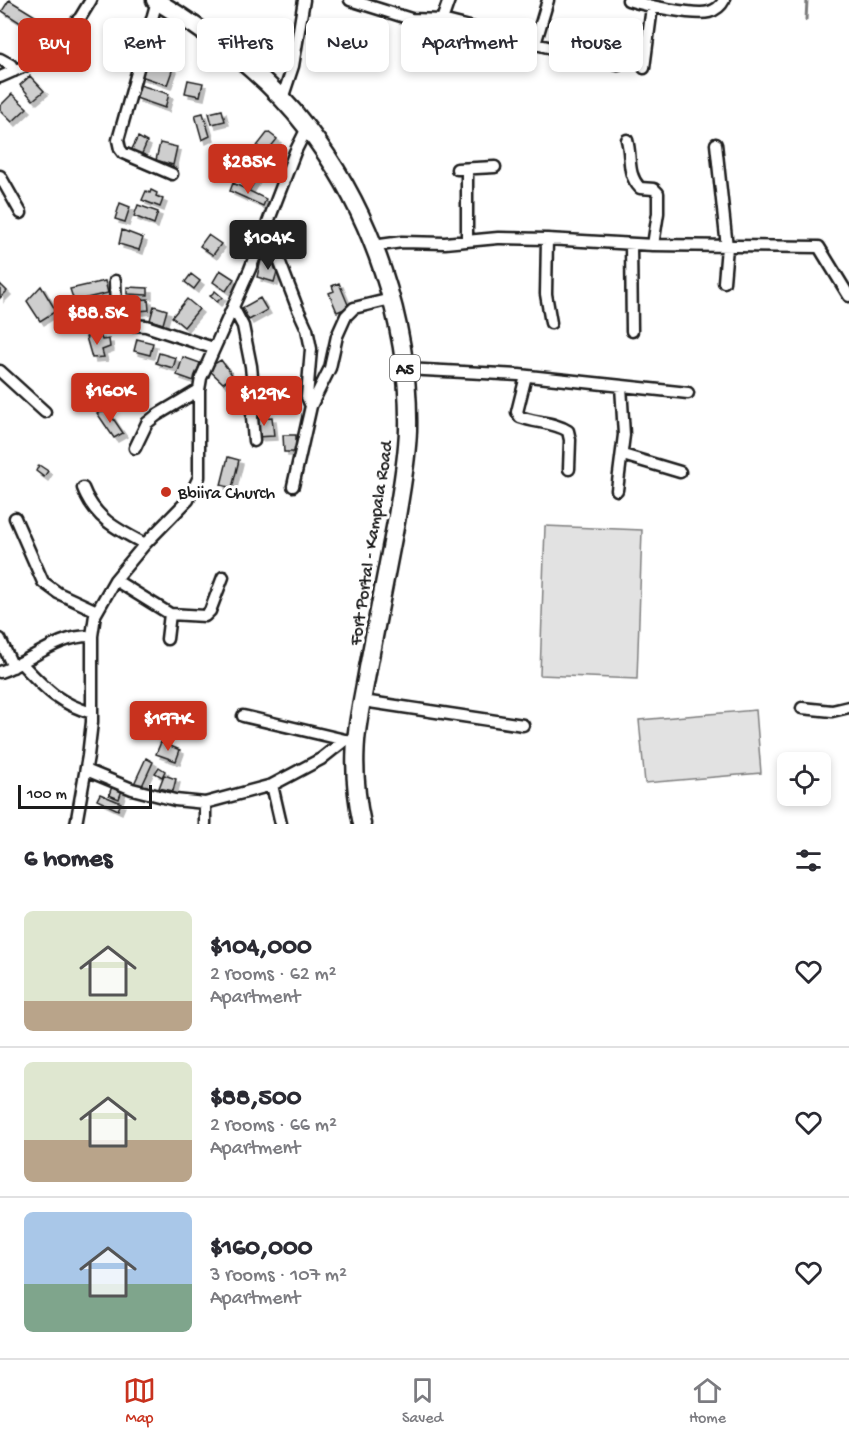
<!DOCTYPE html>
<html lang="en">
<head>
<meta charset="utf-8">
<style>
	:root { --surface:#fff; --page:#f2f2f3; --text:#2b2b33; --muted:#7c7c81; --line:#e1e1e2; --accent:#c8321e }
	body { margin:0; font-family:"Gochi Hand",sans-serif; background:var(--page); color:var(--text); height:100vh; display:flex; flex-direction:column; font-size:22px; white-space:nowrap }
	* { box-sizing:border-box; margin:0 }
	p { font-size:20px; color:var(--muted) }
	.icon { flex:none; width:33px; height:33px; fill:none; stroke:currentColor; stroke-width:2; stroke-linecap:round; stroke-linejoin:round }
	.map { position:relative; height:824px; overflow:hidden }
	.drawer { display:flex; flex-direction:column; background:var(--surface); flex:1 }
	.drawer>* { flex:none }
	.guide { position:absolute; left:18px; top:18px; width:813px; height:54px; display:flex; gap:12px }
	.buttons { position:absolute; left:777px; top:752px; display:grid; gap:12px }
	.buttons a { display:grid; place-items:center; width:54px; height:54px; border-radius:9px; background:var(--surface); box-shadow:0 3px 9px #0003; font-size:30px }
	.scale { position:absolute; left:18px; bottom:15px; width:134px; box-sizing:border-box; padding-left:6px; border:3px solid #1c1c1c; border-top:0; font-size:16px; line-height:21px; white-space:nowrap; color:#1c1c1c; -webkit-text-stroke:4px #fff; paint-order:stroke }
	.price { position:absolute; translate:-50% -51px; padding:0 14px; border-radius:6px; background:var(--accent); color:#fff; font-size:20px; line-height:39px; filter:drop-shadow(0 2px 3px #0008) }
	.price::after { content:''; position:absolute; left:50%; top:36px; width:18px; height:14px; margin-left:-9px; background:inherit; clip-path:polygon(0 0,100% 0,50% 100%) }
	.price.current { background:#222; color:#fff }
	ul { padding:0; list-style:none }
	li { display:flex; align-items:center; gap:18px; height:150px; padding:0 24px }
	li+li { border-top:2px solid var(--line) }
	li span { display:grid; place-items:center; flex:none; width:168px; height:120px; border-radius:9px; color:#555 }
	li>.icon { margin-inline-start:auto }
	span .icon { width:72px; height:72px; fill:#fffc; stroke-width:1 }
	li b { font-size:26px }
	h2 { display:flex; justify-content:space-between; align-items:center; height:72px; padding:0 24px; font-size:26px }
	.chip { padding:0 21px; border-radius:9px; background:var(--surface); box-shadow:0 3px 9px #0003; font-size:21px; line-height:54px }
	.chip.current { background:var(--accent); color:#fff }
	.tab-bar { display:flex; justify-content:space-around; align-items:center; height:84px; border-top:2px solid var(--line); background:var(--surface); font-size:16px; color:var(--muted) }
	.tab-bar a { display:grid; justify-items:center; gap:3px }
	.tab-bar .current { color:var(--accent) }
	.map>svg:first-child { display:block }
</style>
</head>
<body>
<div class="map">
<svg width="849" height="824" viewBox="0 0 849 824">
	<defs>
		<filter id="shadow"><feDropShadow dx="4" dy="4" stdDeviation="0" flood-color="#0004"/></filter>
	</defs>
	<rect width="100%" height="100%" fill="#fff"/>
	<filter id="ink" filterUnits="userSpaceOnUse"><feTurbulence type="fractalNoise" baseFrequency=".0167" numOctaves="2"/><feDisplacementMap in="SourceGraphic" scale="12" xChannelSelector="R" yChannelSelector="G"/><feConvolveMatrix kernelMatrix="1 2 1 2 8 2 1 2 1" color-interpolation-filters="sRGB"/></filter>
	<g filter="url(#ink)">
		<path fill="#e2e2e2" stroke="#7f7f7f" stroke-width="1.5" d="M545 526 642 530 637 679 540 675Z
			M756 710 761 773 645 783 639 720Z"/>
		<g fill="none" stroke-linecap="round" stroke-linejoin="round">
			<path stroke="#7a7a7a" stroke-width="3" d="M806 20 807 0"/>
		</g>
		<path fill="#cecece" stroke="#1c1c1c" stroke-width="1.5" filter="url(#shadow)" d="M9 0 58 30 50 42 2 11Z
			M147 59 173 68 167 85 141 76Z
			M30 76 44 91 33 100 20 85Z
			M188 80 203 83 200 96 185 93Z
			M140 85 169 94 165 108 136 98Z
			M12 94 27 108 12 122 0 110V106Z
			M222 110 225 121 212 124 209 113Z
			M203 113 210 136 202 140 195 115Z
			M268 132 277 139 266 153 257 146Z
			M138 137 147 142 140 158 130 153Z
			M160 143 177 147 173 165 156 160Z
			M236 153 246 160 242 166 238 163 236 166 240 169 234 177 224 170Z
			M259 155 272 164 266 172 253 163Z
			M248 167 259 174 250 189 239 181Z
			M233 183 266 199 263 206 230 191Z
			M151 190 157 193 156 196 163 199 160 207 142 200 146 191 150 193Z
			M120 203 130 207 125 222 115 219Z
			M138 205 158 212 154 224 134 216Z
			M122 230 143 238 139 250 119 244Z
			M208 235 221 244 213 255 200 246Z
			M261 260 279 265 274 282 257 277Z
			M220 270 234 279 226 291 213 282Z
			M191 274 200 281 194 289 185 282Z
			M105 281 108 293 74 301 70 289Z
			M339 283 349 307 337 312 329 293 334 291 332 286Z
			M0 284 7 291 0 298Z
			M41 286 56 311 40 321 27 301Z
			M127 287 148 288V295L127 294Z
			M215 291 222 297 217 302 210 296Z
			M260 298 267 310 249 320 242 308Z
			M148 299 149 310 126 312V301Z
			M187 299 199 309 184 327 172 317Z
			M154 306 167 310 163 324 150 320Z
			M100 334 102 340 109 339 110 347 102 350 104 357 92 358 86 337Z
			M137 339 153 343 150 355 134 351Z
			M159 353 176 358 173 368 156 363Z
			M183 357 200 363 194 381 177 375Z
			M221 360 233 376 223 383 207 368Z
			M108 411 123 433 114 438 97 413Z
			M272 417 274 436 255 437 254 418Z
			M283 435H296V452H284Z
			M228 457 239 460 232 488 221 485Z
			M39 465 48 471 44 477 36 471Z
			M161 742 180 750 176 761 156 754Z
			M146 758 153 762 141 788 134 784Z
			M159 767 165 771 162 777 155 773Z
			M164 775 176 779 173 791 159 788Z
			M112 786 122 790 119 799 109 795Z
			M100 794 121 803 118 810 97 800Z"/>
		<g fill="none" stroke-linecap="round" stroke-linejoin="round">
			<g stroke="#1c1c1c" stroke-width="15">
				<path id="minor" d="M350 0 411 19 442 20 618 65
					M628 0C644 5 695 16 709 12 716 10 721 6 724 0
					M157 1 118 140 120 149 123 153 172 174
					M442 20 449 0
					M535 44 548 0
					M0 59 11 65 14 71
					M644 68 652 7
					M0 77 32 63 80 18 91 0
					M282 99 293 66 304 0
					M627 140C632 158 626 173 640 188L654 189 658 193V213L653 245
					M716 144 727 247 724 282
					M457 169 495 167
					M0 176 21 213
					M266 226 297 307 307 329 311 349 307 397 311 406
					M547 239 546 294 551 323
					M467 241V169
					M631 244 632 331
					M373 246 402 242 445 243 498 238 547 239 653 245 819 247 849 296
					M115 281 116 307 120 324 146 326 213 348
					M233 307 243 326 251 366 254 398 252 417 254 441
					M405 369 519 375 688 393
					M0 371 45 412
					M526 376 517 412 520 417C536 423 554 422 568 431L570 440 569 469
					M135 448 147 423 157 415 199 390
					M623 455 680 472
					M293 486 311 406 330 368 337 336 346 316 354 308 391 299
					M83 488C95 519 118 530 145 544
					M617 490 624 435 621 386
					M15 518 43 582 58 593 97 611
					M115 580 170 614 205 616 210 611 223 577
					M0 639 13 667
					M167 639 170 614
					M21 663C45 688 57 703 92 713
					M0 672C32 661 57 635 92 636
					M363 701 523 725
					M802 708 832 711 849 707
					M243 716 345 740
					M86 770 132 789 175 800 205 803 272 785 321 759 345 740 356 741
					M272 785 281 824
					M205 803V824
					M76 824 88 756 92 722V636L95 615 115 580 145 544 188 500 199 477V390L201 378 250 269 295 152 307 128"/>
			</g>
			<g stroke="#1c1c1c" stroke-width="21">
				<path id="primary" d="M155 0C211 34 267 75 307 128 372 211 410 324 408 430 407 461 401 492 396 522 387 571 377 619 368 668 364 692 358 717 356 741 354 768 356 797 362 824"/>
			</g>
			<use href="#minor" stroke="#fff" stroke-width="10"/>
			<use href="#primary" stroke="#fff" stroke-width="16"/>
		</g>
	</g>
	<circle fill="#c8321e" stroke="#fff" stroke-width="2" cx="166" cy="492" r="6"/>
	<g text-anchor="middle" stroke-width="6" stroke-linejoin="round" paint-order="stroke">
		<rect fill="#fff" stroke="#606060" stroke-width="1.5" x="390" y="355" width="30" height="26" rx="4.5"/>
		<g font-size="16" font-weight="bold" fill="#1c1c1c">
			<text x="405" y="374">A5</text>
		</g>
		<g font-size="18" fill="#1c1c1c" stroke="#fff" text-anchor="start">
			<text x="178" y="498">Bbiira Church</text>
		</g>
		<g font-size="18" fill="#1c1c1c" stroke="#fff">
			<text transform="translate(370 543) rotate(-81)" y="6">Fort Portal - Kampala Road</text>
		</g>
	</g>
</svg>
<div class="buttons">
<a><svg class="icon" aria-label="locate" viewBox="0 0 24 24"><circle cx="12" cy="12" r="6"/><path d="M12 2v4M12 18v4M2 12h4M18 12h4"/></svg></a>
</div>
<div class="scale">100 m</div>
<b class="price" style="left:248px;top:195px">$285K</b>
<b class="price current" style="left:268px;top:271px">$104K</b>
<b class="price" style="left:97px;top:346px">$88.5K</b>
<b class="price" style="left:110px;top:424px">$160K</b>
<b class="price" style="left:264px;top:427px">$129K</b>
<b class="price" style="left:168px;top:752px">$197K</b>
<div class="guide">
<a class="chip current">Buy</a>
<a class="chip">Rent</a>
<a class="chip">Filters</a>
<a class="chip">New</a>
<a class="chip">Apartment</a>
<a class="chip">House</a>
</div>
</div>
<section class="drawer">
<h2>6 homes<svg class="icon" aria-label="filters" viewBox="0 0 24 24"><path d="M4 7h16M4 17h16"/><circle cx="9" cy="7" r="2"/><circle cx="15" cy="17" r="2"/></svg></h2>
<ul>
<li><span style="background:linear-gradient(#dfe7d0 75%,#b9a48a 0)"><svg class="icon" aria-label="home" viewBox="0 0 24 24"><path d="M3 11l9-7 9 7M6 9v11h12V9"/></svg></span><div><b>$104,000</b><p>2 rooms · 62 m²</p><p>Apartment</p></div><svg class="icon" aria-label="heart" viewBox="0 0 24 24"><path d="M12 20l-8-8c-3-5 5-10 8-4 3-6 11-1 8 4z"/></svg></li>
<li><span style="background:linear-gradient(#dfe7d0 65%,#b9a48a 0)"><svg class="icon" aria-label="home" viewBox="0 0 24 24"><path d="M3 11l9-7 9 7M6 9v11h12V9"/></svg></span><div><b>$88,500</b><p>2 rooms · 66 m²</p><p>Apartment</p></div><svg class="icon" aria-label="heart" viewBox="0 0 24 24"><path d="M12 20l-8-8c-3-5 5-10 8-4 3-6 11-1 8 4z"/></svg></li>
<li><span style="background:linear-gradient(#a9c7e8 60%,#7fa58c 0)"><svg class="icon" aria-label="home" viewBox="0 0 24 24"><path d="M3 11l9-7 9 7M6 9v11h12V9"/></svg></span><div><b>$160,000</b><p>3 rooms · 107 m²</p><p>Apartment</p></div><svg class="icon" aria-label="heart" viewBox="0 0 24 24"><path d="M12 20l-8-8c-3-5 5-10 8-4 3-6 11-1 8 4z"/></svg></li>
</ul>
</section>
<nav class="tab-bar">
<a class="current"><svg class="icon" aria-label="map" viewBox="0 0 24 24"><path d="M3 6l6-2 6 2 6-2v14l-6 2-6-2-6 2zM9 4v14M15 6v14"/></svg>Map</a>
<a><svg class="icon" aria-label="saved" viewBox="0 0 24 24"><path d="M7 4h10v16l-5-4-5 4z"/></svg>Saved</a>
<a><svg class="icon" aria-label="home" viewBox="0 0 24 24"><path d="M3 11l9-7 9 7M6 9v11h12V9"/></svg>Home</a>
</nav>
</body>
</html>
